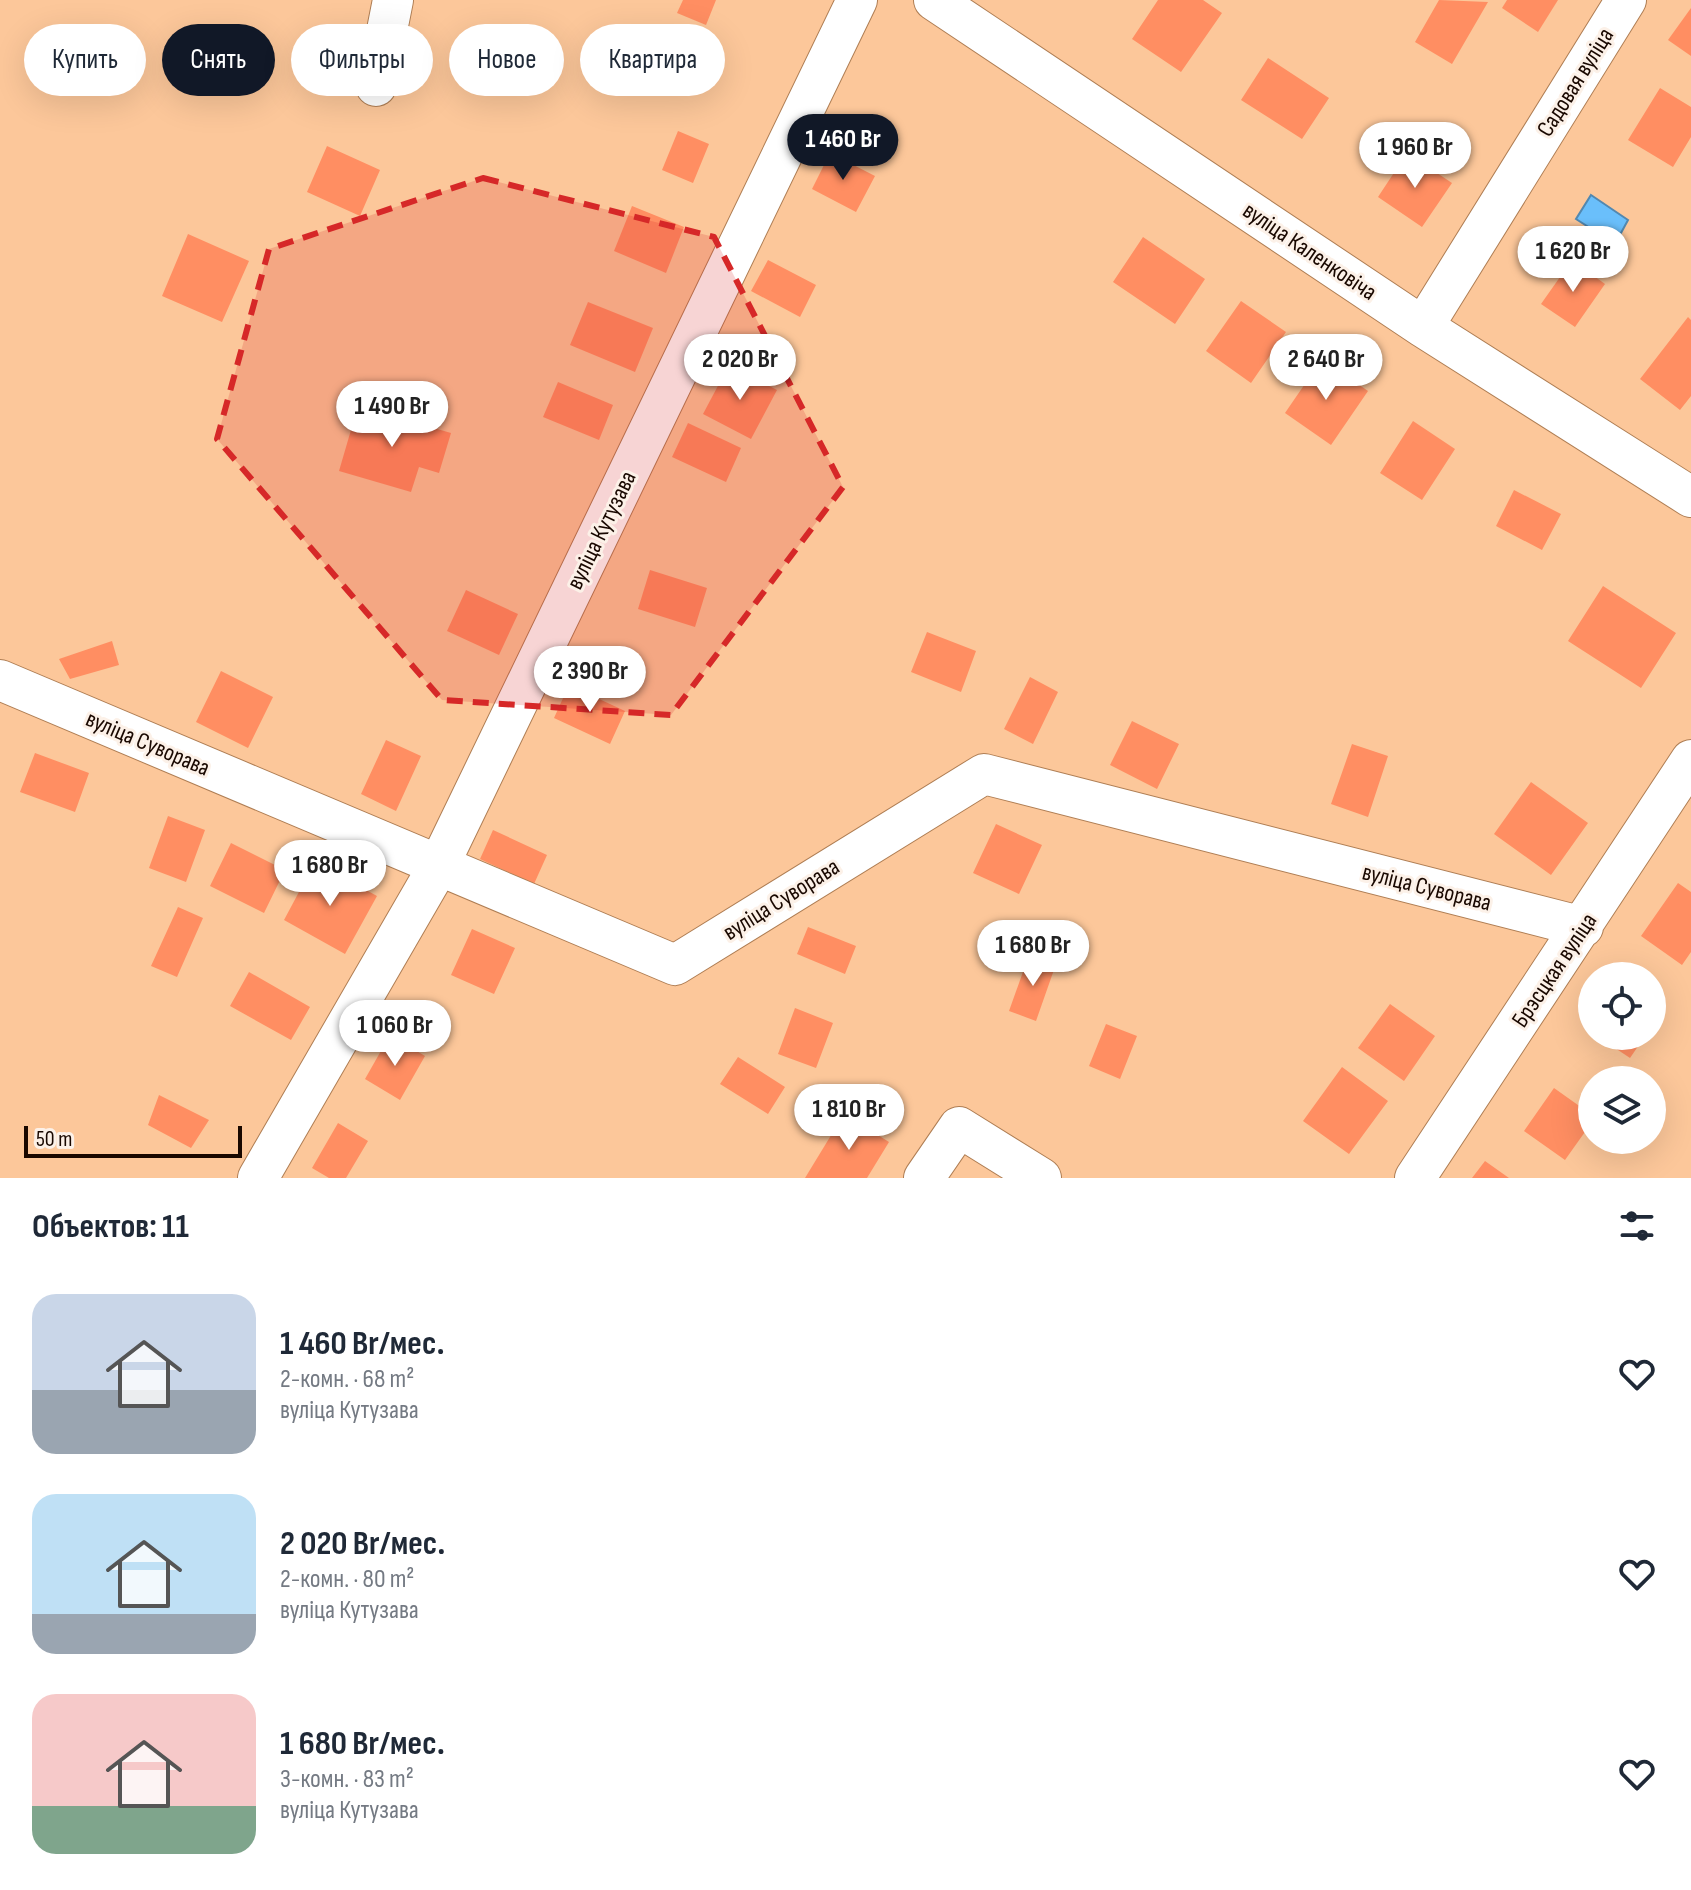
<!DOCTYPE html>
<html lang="ru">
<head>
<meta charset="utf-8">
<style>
	:root { --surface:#fff; --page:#f6f6f7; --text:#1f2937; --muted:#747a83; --accent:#111827 }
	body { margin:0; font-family:"Sofia Sans Condensed",sans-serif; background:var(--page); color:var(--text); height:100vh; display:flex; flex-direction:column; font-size:30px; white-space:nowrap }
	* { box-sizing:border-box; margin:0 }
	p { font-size:26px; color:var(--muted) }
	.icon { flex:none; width:44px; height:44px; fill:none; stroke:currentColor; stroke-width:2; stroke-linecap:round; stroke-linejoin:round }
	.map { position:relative; height:1178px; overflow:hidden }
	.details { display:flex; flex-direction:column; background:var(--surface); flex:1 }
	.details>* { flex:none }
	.guide { position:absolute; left:24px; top:24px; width:800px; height:72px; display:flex; gap:16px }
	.fabs { position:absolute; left:1578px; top:962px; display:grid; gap:16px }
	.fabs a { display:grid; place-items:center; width:88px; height:88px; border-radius:50%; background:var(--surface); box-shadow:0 8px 32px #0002; font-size:40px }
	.scale { position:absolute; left:24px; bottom:20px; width:218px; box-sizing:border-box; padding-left:8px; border:4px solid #190800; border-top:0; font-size:22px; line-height:28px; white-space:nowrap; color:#190800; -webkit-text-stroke:6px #fcf1e8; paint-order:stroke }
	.price { position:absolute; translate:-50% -68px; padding:0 18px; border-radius:28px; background:#fff; color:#222; font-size:26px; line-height:52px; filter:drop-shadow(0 2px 4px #0008) }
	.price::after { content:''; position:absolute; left:50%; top:48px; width:24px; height:18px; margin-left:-12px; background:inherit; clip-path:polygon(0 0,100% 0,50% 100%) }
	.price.on { background:var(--accent); color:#fff }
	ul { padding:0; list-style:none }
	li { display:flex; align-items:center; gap:24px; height:200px; padding:0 32px }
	li span { display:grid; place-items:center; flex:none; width:224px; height:160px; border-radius:24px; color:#555 }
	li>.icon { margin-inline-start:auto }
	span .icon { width:96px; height:96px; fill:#fffc; stroke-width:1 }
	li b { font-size:34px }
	h2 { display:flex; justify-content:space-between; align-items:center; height:96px; padding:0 32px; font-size:34px }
	.pill { padding:0 28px; border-radius:36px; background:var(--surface); box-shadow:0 8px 32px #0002; font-size:28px; line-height:72px }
	.pill.on { background:var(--accent); color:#fff }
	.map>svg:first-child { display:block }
</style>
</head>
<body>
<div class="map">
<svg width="1691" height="1178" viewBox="0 0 1691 1178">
	<rect width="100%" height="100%" fill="#fcc79a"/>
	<path fill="#6abffb" stroke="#5288b0" stroke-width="2" d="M1591 195 1628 220 1615 244 1576 219Z"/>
	<path fill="#ff8e62" d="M683 0H716L706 25 677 13Z
		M1158 0H1203L1222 13 1181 72 1132 39Z
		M1439 0 1488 2 1452 64 1415 42Z
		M1507 0H1558L1538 32 1502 8Z
		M1691 8V56L1668 40Z
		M1268 58 1329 98 1302 139 1241 100Z
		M1660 88 1691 107V137L1673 167 1628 140Z
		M678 131 709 144 693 183 662 170Z
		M327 146 380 170 360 216 307 192Z
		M830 153 875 176 856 212 812 189Z
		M1407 153 1452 183 1422 227 1378 197Z
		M632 206 684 227 666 273 614 251Z
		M188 234 249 261 222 322 162 296Z
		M1143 237 1205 279 1175 324 1113 282Z
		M768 260 816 285 800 317 751 291Z
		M1572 260 1605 284 1575 327 1541 304Z
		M1241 301 1286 332 1251 383 1206 351Z
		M588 302 653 328 635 372 570 345Z
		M1688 317 1691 320V396L1680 410 1640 379Z
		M1322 359 1368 391 1331 445 1285 413Z
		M729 365 777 390 751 439 703 414Z
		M558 382 613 405 599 440 543 417Z
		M358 406 451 433 439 473 419 467 411 492 339 471Z
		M1413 421 1455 449 1422 500 1380 473Z
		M688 423 741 448 726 482 672 457Z
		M1514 490 1561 514 1542 550 1496 526Z
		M650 570 707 588 695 627 638 609Z
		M1603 586 1676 633 1641 688 1568 641Z
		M466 590 518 614 499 655 447 631Z
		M927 632 976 651 961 692 911 672Z
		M112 641 119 665 70 679 59 659Z
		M221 671 273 697 248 748 196 722Z
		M1030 677 1058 692 1033 744 1004 729Z
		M569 685 625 711 610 744 554 718Z
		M1132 721 1179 744 1157 789 1110 765Z
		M386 740 421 756 396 811 361 794Z
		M1352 744 1388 756 1368 817 1331 804Z
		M35 753 89 773 75 812 20 792Z
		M1531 782 1588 823 1551 875 1494 834Z
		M168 816 205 830 186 882 149 868Z
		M996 824 1042 845 1019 894 973 873Z
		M493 830 547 855 534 884 480 859Z
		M231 843 285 870 264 913 210 886Z
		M315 862 377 896 345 954 284 920Z
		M1678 883 1691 892V952L1682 965 1641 936Z
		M178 907 203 918 177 977 151 966Z
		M808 927 856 946 845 974 797 954Z
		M472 929 515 948 494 994 451 975Z
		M1029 955 1056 964 1036 1021 1009 1011Z
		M249 972 310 1007 291 1040 230 1006Z
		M1652 998 1665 1007 1652 1026Z
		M1390 1004 1435 1036 1404 1081 1358 1048Z
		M795 1008 833 1023 816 1068 778 1054Z
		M1106 1024 1137 1036 1120 1079 1089 1066Z
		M390 1035 425 1056 400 1100 365 1079Z
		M1597 1036H1645L1630 1058Z
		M738 1057 785 1087 768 1114 720 1084Z
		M1342 1067 1388 1101 1349 1154 1303 1121Z
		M1554 1088 1592 1115V1122L1565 1160 1524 1131Z
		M159 1095 209 1120 191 1148 148 1125Z
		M844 1114 889 1142 867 1178H805Z
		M338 1123 368 1141 346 1178H329L312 1168Z
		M1485 1161 1509 1178H1472Z"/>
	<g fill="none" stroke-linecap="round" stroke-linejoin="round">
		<g stroke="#af7e54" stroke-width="42">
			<path id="minor" d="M934 0 1423 327 1691 497
				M376 86 393 0
				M1423 327 1626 0
				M0 680 675 965 984 774 1583 927
				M258 1178 438 867 857 0
				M924 1178 959 1127 1041 1178
				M1415 1178 1691 760"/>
		</g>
		<use href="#minor" stroke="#fff" stroke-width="40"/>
	</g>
	<path fill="#d62828" fill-opacity="0.2" stroke="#d62828" stroke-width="6" stroke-dasharray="16 10" stroke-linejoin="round" d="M483 178 714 237 843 487 671 715 442 700 217 439 269 249Z"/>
	<g text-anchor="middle" stroke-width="6" stroke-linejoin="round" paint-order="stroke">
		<g font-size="24" fill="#190800" stroke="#fcf1e8">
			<text transform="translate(1575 82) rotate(-58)" y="8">Садовая вуліца</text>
			<text transform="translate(1310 251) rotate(34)" y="8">вуліца Каленковіча</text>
			<text transform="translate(601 530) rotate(-64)" y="8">вуліца Кутузава</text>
			<text transform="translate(148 743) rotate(23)" y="8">вуліца Суворава</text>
			<text transform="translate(1427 887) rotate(14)" y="8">вуліца Суворава</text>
			<text transform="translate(781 899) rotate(-32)" y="8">вуліца Суворава</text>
			<text transform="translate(1554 970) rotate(-56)" y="8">Брэсцкая вуліца</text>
		</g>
	</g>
</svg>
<div class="fabs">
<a><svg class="icon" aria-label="locate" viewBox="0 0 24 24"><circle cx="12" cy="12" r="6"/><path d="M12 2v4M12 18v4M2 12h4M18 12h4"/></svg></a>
<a><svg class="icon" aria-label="layers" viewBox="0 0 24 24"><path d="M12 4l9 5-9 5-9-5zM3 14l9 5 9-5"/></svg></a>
</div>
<div class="scale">50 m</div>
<b class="price on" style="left:843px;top:182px">1 460 Br</b>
<b class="price" style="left:1415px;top:190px">1 960 Br</b>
<b class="price" style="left:1573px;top:294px">1 620 Br</b>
<b class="price" style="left:740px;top:402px">2 020 Br</b>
<b class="price" style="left:1326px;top:402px">2 640 Br</b>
<b class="price" style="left:392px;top:449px">1 490 Br</b>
<b class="price" style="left:590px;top:714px">2 390 Br</b>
<b class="price" style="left:330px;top:908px">1 680 Br</b>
<b class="price" style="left:1033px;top:988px">1 680 Br</b>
<b class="price" style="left:395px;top:1068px">1 060 Br</b>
<b class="price" style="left:849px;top:1152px">1 810 Br</b>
<div class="guide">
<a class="pill">Купить</a>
<a class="pill on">Снять</a>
<a class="pill">Фильтры</a>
<a class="pill">Новое</a>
<a class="pill">Квартира</a>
</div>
</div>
<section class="details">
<h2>Объектов: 11<svg class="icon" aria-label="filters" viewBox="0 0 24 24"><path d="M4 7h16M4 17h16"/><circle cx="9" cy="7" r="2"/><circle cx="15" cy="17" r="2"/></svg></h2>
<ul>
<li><span style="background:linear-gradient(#c9d6e8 60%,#9aa5b1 0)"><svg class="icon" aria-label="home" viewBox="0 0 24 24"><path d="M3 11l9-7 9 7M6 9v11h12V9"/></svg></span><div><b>1 460 Br/мес.</b><p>2-комн. · 68 m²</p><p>вуліца Кутузава</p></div><svg class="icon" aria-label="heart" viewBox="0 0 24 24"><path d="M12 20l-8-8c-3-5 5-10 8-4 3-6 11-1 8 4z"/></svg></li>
<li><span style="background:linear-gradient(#bfe0f5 75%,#9aa5b1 0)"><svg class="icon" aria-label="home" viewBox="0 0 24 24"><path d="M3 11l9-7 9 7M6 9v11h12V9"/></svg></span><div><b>2 020 Br/мес.</b><p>2-комн. · 80 m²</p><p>вуліца Кутузава</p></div><svg class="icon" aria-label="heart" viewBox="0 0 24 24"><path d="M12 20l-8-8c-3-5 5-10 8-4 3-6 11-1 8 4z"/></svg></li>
<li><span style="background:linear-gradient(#f6c9c9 70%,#7fa58c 0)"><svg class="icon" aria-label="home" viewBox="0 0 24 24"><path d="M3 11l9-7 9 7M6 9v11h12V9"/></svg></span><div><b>1 680 Br/мес.</b><p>3-комн. · 83 m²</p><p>вуліца Кутузава</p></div><svg class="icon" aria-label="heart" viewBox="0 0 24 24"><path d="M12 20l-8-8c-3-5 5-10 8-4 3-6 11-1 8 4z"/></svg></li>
</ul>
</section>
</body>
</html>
